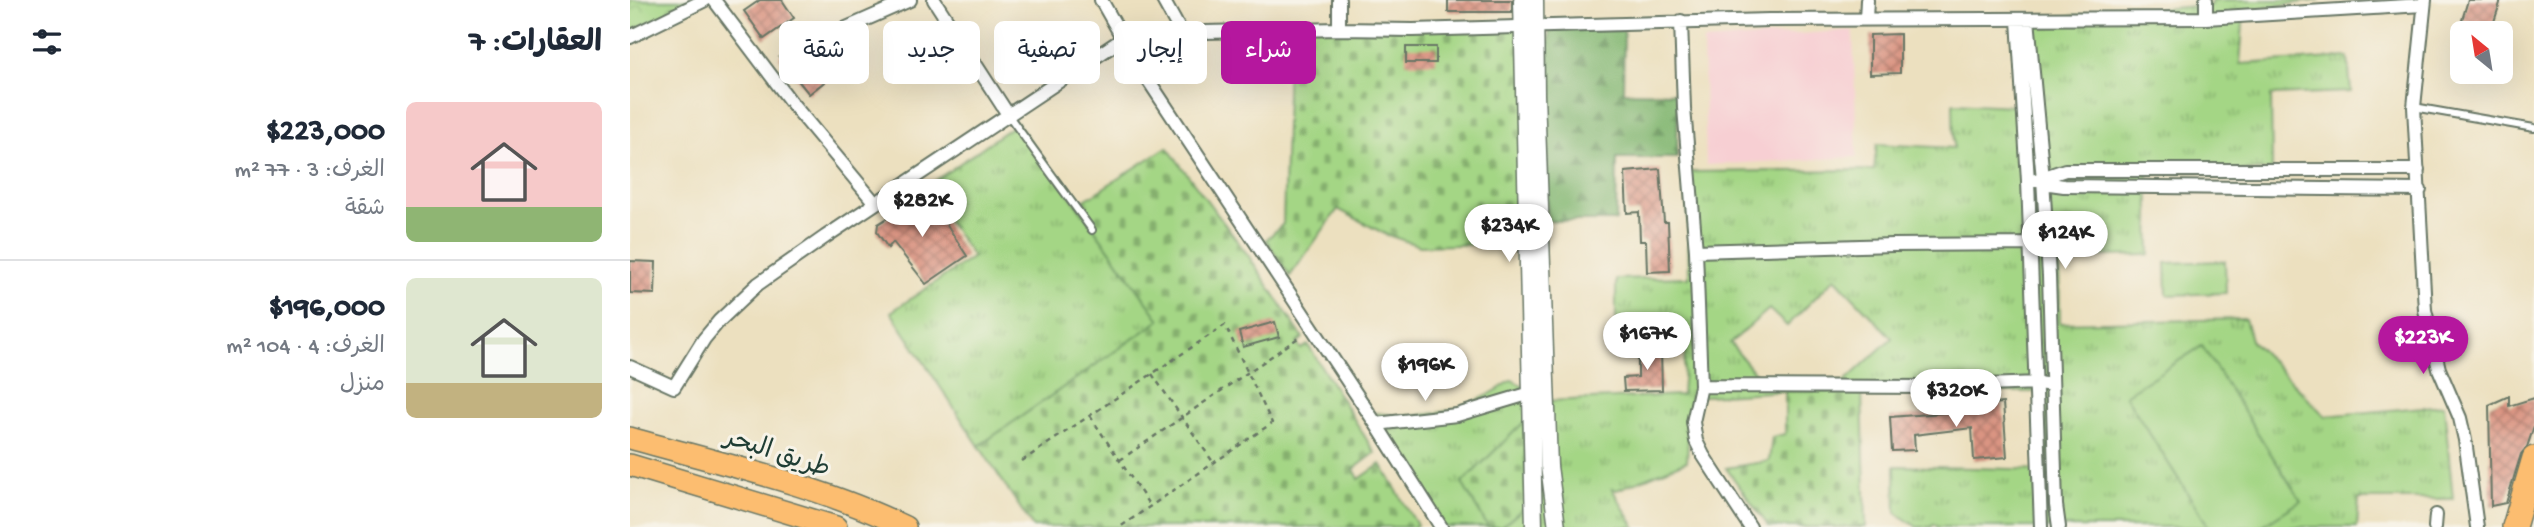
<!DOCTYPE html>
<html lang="ar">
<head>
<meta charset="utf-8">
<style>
	:root { --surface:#fff; --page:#f2f2f3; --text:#1f2937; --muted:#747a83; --line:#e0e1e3; --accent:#b5179e }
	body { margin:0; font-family:"Gochi Hand","Playpen Sans Arabic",sans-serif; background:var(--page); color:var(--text); direction:rtl; height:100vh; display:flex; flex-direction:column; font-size:26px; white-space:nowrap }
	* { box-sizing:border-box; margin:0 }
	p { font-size:23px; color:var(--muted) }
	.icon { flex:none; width:38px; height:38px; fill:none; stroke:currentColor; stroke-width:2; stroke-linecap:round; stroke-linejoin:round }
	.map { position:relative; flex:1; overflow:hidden; direction:ltr }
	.details { display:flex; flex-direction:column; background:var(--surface); width:630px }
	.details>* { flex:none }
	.guide { position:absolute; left:21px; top:21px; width:665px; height:63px; direction:rtl; display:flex; gap:14px }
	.needle { width:46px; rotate:330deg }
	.tools { position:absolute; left:1820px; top:21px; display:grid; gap:14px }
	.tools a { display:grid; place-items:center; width:63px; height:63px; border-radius:10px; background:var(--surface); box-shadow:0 7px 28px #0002; font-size:35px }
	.price { position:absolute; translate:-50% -60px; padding:0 16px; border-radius:24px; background:#fff; color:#222; font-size:23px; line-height:46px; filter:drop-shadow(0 2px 4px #0008) }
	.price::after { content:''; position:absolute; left:50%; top:42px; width:21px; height:16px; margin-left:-10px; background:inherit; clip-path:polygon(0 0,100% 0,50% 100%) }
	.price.current { background:var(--accent); color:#fff }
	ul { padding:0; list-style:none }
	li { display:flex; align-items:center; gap:21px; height:175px; padding:0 28px }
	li+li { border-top:2px solid var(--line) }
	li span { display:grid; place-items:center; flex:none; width:196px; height:140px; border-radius:10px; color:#555 }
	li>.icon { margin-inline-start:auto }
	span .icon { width:84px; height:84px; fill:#fffc; stroke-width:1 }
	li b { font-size:30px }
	h2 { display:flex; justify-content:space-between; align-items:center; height:84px; padding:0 28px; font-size:30px }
	.chip { padding:0 24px; border-radius:10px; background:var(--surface); box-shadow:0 7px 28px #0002; font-size:24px; line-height:63px }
	.chip.current { background:var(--accent); color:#fff }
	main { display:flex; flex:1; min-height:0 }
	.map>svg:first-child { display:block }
</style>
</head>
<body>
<main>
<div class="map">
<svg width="1904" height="527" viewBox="0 0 1904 527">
	<defs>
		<pattern id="grass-tufts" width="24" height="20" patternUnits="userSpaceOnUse" patternTransform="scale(1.75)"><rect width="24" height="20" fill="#a4d685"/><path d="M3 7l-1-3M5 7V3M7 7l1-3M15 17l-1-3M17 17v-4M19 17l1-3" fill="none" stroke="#85af6e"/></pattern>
		<pattern id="forest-firs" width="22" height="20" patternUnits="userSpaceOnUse" patternTransform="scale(1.75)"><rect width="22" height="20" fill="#83b772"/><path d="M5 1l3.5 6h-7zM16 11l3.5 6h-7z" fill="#6b965e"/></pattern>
		<pattern id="cemetery-stones" width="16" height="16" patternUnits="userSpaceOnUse" patternTransform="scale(1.75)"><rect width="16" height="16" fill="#a4d685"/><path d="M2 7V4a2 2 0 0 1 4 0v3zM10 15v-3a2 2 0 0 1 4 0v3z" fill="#85af6e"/></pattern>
		<pattern id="park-crowns" width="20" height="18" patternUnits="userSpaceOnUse" patternTransform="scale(1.75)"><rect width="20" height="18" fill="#a4d685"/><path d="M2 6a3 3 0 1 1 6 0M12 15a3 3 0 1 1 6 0" fill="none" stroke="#85af6e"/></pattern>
		<pattern id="building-cross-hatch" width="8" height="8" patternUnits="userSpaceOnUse" patternTransform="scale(1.75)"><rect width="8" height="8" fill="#da9482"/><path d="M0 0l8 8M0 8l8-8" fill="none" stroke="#b07a6b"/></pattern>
	</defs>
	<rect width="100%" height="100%" fill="#f7f3e8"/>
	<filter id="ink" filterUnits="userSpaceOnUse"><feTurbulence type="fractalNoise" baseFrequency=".0143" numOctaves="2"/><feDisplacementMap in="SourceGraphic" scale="14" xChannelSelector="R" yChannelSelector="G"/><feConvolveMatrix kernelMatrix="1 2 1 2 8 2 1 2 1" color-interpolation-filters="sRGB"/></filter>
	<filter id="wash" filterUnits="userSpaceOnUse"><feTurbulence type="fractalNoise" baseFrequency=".00686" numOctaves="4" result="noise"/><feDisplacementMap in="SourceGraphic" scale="28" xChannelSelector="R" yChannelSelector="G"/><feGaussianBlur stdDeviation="1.57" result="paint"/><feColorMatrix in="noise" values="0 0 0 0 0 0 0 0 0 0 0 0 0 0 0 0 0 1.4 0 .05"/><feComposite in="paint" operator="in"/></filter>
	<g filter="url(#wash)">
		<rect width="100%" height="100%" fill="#ece0bf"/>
		<path fill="#f7cfd3" d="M1223 30 1227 157 1076 165 1073 41Z"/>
		<path fill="url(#grass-tufts)" stroke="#628a5c" stroke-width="2" fill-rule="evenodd" d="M1581 0H1690L1614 10 1610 64 1718 57 1721 92 1641 95 1642 170 1518 172 1520 255 1429 257 1430 323 1615 319 1621 340 1695 416 1814 405 1823 499H1729L1727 527H1308L1304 524 1301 527H1287L1266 513 1265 466 1420 470 1408 392 1155 391 1060 397 1057 461 987 490 982 489 1005 527H871L896 506 833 482 858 527H814L746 413C796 421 841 410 882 380L917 401 1052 395 1056 339 986 340V279L1059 277 1057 172 1244 170 1247 144 1324 148 1323 103 1384 106 1398 19 1581 5ZM1205 278 1262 338 1214 382 1133 383 1100 343 1139 309 1157 326Z
			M387 123 531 320 349 446 261 312 343 257 295 188Z"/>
		<path fill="url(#forest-firs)" stroke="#517a53" stroke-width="2" d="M919 29 994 30 993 92 1048 93 1047 158H987L986 221H917Z"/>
		<path fill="url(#cemetery-stones)" stroke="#628a5c" stroke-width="2" d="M902 24 901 243 790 246 755 234 708 209 660 276 636 240 653 224 659 27Z
			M537 147 620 258 673 338 667 343 671 349 678 345 745 453 724 469 729 479 751 464 787 525 783 527H403L349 446 530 320 447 205Z
			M1155 391 1232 392 1236 527H1139L1096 468 1139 461 1142 437 1155 434Z
			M894 422 896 506 871 527H858L832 483Z"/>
		<path fill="url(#park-crowns)" stroke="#628a5c" stroke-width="2" d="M0 0H65L0 32Z"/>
		<path fill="#a4d685" stroke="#628a5c" stroke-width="2" d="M1595 261 1596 293 1537 295 1536 263Z
			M1572 346 1671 501 1630 527H1579L1495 395Z"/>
		<g id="blocks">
			<path fill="url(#building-cross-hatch)" d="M130 0H152L164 18 134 39 114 11Z
				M818 0H882V12H818Z
				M1838 0H1871L1862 28 1832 20Z
				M1270 34V73L1240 74V35Z
				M168 41 198 79 179 94 149 57Z
				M776 47H806V63H776Z
				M1030 169 1034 222H1038L1040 271 1017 272 1016 241H1010L1009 212 997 213 995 172Z
				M291 197 300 199 337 256 296 284 263 242 258 248 247 232 248 224Z
				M0 261 26 262 25 294 0 293Z
				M645 322 649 337 613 347 609 332Z
				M1031 349 1032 390 994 391 993 378 1008 377V350Z
				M1879 396V406L1904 398V426L1897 447 1891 454 1876 503 1861 506 1859 405Z
				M1373 403 1377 457 1344 460 1342 428 1284 435 1285 450 1262 451 1260 417 1325 412V407Z"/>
		</g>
	</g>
	<g filter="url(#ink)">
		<use href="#blocks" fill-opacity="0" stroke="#677665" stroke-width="2"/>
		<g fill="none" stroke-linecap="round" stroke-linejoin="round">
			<g stroke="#677665" stroke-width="10">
				<path id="service" d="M1784 107 1904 128
					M379 116 462 230"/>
			</g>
			<g stroke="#677665" stroke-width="16">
				<path id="minor" d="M84 0 161 102 245 203
					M304 0 379 116
					M471 0 505 60 746 424 811 527
					M533 0 553 36
					M1795 0 1784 107 1795 310 1809 369 1830 418 1835 440 1847 527
					M1576 18V0
					M1236 19 1237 0
					M1398 19 1413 179 1419 276 1426 505 1429 527
					M1388 20 1398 181 1411 527
					M1051 21 1054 108 1066 251 1071 386 1063 422 1066 441 1073 455 1120 527
					M709 29V0
					M205 33 280 0
					M0 37 75 0
					M505 60 553 36 575 32 709 29 783 30 1139 20 1576 18 1793 5
					M1413 179 1420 184 1434 186 1790 190
					M1406 180 1435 170H1788
					M1066 251 1263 245 1405 244
					M0 367 44 387 74 339 89 321 128 284 195 237 491 40
					M1071 386 1306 387 1407 383 1415 384
					M746 424 827 415 901 393
					M1805 527 1806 515"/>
			</g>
			<g stroke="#677665" stroke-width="19">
				<path id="tertiary" d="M892 0 904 527
					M905 0 906 94 919 466 927 527"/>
			</g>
			<g stroke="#677665" stroke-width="24">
				<path id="trunk" d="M0 438C92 464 189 485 275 527
					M0 465 206 527"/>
			</g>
			<g stroke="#677665" stroke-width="26">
				<path id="motorway" d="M1884 527 1904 458"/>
			</g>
			<path stroke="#677665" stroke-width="2.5" stroke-dasharray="5 5" stroke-linecap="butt" d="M522 374 583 462
				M460 416 520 506
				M490 460 671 336
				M392 461 595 325 642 423 490 527"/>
			<use href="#service" stroke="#fff" stroke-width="6"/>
			<use href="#minor" stroke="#fff" stroke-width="12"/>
			<use href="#tertiary" stroke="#fff" stroke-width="16"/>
			<use href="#trunk" stroke="#fcbd6f" stroke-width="21"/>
			<use href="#motorway" stroke="#fcbd6f" stroke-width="23"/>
		</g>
	</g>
	<g text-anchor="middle" stroke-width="6" stroke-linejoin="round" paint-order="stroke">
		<g font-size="26" fill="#1f3d34" stroke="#f7f3e8">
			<text transform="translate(148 451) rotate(18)" y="9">طريق البحر</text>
		</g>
	</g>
</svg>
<div class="tools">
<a><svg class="needle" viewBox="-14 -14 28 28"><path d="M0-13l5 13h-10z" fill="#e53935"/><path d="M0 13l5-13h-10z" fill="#747a83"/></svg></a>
</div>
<b class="price" style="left:292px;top:239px">$282K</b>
<b class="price" style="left:879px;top:264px">$234K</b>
<b class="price" style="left:1435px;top:271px">$124K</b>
<b class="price" style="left:1017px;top:372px">$167K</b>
<b class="price current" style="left:1793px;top:376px">$223K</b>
<b class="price" style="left:795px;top:403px">$196K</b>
<b class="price" style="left:1326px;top:429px">$320K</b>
<div class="guide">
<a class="chip current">شراء</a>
<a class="chip">إيجار</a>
<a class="chip">تصفية</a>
<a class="chip">جديد</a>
<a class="chip">شقة</a>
</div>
</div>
<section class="details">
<h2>العقارات: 7<svg class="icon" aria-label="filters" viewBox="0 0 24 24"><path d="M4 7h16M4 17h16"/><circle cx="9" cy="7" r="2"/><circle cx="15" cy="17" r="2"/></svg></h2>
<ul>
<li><span style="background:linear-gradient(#f6c9c9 75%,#8fb573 0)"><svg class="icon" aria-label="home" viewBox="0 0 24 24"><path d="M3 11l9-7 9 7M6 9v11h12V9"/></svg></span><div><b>$223,000</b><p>الغرف: 3 · 77 m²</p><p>شقة</p></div></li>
<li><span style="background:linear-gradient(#dfe7d0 75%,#c2b280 0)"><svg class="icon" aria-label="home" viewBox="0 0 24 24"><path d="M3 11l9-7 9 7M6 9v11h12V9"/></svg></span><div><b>$196,000</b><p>الغرف: 4 · 104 m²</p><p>منزل</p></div></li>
</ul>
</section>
</main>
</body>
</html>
